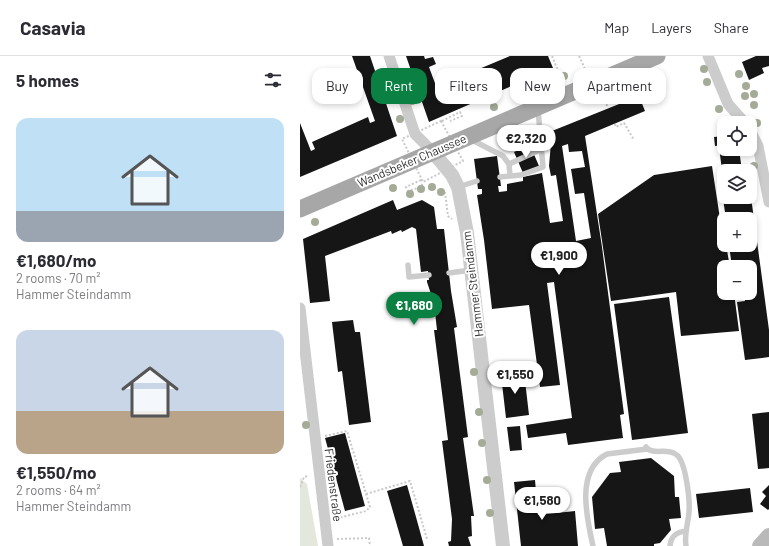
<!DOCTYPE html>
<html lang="en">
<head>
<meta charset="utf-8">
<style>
	:root { --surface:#fff; --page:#f2f2f3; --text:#2b2b33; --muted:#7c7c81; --line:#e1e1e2; --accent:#0b8043 }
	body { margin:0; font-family:Barlow,sans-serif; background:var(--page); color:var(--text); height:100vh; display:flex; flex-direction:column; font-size:15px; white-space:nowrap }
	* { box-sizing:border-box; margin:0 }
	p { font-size:13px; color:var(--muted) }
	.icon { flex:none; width:22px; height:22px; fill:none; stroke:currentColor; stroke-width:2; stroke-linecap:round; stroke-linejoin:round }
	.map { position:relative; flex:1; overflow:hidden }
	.drawer { display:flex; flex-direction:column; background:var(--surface); width:300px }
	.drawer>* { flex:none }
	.hud { position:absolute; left:12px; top:12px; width:380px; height:36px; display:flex; gap:8px }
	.controls { position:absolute; left:417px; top:60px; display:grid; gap:8px }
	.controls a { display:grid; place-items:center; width:40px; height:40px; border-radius:8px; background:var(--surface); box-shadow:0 2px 6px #0003; font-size:20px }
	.price { position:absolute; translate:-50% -34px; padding:0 9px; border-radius:14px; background:#fff; color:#222; font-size:13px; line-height:26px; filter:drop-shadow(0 1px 2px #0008) }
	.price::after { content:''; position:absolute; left:50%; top:24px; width:12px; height:9px; margin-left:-6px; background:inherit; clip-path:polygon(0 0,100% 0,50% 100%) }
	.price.current { background:var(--accent); color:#fff }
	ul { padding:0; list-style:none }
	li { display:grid; align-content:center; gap:8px; height:212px; padding:0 16px }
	li span { display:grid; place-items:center; height:124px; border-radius:12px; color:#555 }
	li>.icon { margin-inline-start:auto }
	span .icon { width:72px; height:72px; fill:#fffc; stroke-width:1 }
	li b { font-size:17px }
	h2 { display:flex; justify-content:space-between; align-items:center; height:48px; padding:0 16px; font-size:17px }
	.chip { padding:0 14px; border-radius:12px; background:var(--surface); box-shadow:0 2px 6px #0003; font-size:14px; line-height:36px }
	.chip.current { background:var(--accent); color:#fff }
	header { display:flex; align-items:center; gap:24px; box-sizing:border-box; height:56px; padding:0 20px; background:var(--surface); border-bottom:1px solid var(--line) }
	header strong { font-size:19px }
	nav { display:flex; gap:22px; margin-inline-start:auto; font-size:14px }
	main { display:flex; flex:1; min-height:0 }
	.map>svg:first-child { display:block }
</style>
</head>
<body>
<header>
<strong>Casavia</strong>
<nav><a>Map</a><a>Layers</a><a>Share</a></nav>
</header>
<main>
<section class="drawer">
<h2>5 homes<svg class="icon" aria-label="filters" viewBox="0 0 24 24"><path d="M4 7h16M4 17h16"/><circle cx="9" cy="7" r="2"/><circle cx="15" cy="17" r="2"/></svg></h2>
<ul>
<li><span style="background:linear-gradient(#bfe0f5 75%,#9aa5b1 0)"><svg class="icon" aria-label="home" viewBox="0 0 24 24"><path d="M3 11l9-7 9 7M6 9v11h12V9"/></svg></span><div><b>€1,680/mo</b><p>2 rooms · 70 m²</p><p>Hammer Steindamm</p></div></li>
<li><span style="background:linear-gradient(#c9d6e8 65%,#b9a48a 0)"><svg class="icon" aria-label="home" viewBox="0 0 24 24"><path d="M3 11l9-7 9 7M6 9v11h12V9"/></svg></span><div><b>€1,550/mo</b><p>2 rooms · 64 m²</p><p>Hammer Steindamm</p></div></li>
</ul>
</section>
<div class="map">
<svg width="469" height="490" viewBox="0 0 469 490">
	<rect width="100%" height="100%" fill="#fff"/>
	<path fill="#e4e8dc" d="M0 422 7 428 18 490H0Z"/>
	<path fill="#161616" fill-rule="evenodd" d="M52 0H70L97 80 0 121V67L11 95 15 93 12 86 68 61 70 67 75 65Z
		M106 0H124L125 3 133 1 136 8 129 11 139 38 144 36 141 29 210 0H248L253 12 129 66Z
		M456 0H469V10L462 12 464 17 449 24 442 6Z
		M339 40 345 55 285 80 302 191 324 358 320 359 323 382 268 389 266 377 228 382 226 369 272 362 254 226 247 227 260 329 240 331 229 249 192 253 184 184 177 139 182 138V133H178L174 103 197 100 201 130H198L199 136 207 135V128L223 125V121L242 117 250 167 263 165 256 119 251 120 249 110 252 75ZM268 88 269 96 282 95 285 111 271 113 275 138 284 137 291 182 276 185 262 90Z
		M424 80V89L415 90 414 81Z
		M230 89 239 110 223 117 214 96Z
		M419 91 439 93 442 115H424L423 122Z
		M412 110 424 189H426L430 211H424V237H434L439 275 381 280 376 236 311 245 298 158 354 119Z
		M424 135V141H451L469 274V301L445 304 437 246 445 245 444 237H450V231L452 230 451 218 450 211H432L429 189H450V163H426L422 136Z
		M93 144 97 154 122 144 134 151 137 173H144L151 235 157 271 154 272 168 381 163 382 174 460H171L172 480 168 481 171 490H149L148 486 151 485 152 463 142 385 148 384 134 274H137L134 247 127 226V224H129L128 215 121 216 116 173 112 171 102 176 101 174 92 178 91 175 25 200 30 245 10 247 3 183Z
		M369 241 388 377 332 384 314 248Z
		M53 264 55 276H60L71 366 49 369 42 315 38 316 32 266Z
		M224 316 229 359 206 362 201 319Z
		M469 356V412L458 413 452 358Z
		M220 370 222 394 210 395 207 371Z
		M45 377 65 450 45 455 25 382Z
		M351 402 374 420 375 441H379L381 462 369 463 371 474 360 487 354 488V490H307L304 472 295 473 292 441 310 417 321 416 319 406Z
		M235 424 238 459 275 455 278 490H221L214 426Z
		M107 429 116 461 124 490H103L87 435Z
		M469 429V453L468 454 460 448 466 440 462 436Z
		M450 432 453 456 399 462 396 438Z"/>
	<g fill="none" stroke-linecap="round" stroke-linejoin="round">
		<path stroke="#c9c9c9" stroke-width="2" stroke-dasharray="2 2" stroke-linecap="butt" d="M252 0 263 27
			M279 0 286 15
			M302 37 308 52
			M141 65 163 105 123 126 102 83Z
			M142 65 160 56 162 60 150 65
			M315 68 316 71 324 67 334 84
			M121 124 106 131 108 135 121 131 123 126
			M145 136 148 160 152 163
			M25 380 47 375 70 451 66 455 35 463
			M0 431 4 421 8 420
			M66 438 110 425 127 483
			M37 483 69 482 70 490"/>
		<path stroke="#ccc" stroke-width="5.5" d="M172 84 203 100 209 108 210 120
			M209 108 242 93
			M200 121 221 119 243 111 238 53
			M158 131 177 125
			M108 209 109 221 129 219
			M149 217 171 214
			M346 391C353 400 368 391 377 399 386 407 390 444 389 456 388 468 384 478 386 490
			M293 490C287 463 275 414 307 398L347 393
			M370 490C371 480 376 476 386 475"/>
		<path stroke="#ccc" stroke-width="11" d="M89 0 115 78 132 95
			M408 0 428 48 445 67
			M450 74 458 90 469 146
			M0 252 28 490"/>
		<path stroke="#ccc" stroke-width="14" d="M132 95 152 119 158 131 167 177 203 490"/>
		<path stroke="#b9b9b9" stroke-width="16" d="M460 490 469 480"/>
		<path stroke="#a7a7a7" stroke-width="17" d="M0 153 357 0"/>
	</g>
	<g fill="#a4ab97">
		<circle cx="404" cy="13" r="4"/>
		<circle cx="439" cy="18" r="4"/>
		<circle cx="264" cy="20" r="4"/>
		<circle cx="407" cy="26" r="4"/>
		<circle cx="446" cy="30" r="4"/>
		<circle cx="90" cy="31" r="4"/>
		<circle cx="454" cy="38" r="4"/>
		<circle cx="445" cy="40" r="4"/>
		<circle cx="112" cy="45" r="4"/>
		<circle cx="454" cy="49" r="4"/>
		<circle cx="194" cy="51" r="4"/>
		<circle cx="419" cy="53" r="4"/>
		<circle cx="100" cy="63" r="4"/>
		<circle cx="457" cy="67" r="4"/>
		<circle cx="454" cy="110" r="4"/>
		<circle cx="132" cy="131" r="4"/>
		<circle cx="93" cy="132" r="4"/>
		<circle cx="121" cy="133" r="4"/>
		<circle cx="141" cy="136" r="4"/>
		<circle cx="110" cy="138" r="4"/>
		<circle cx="15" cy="166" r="4"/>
		<circle cx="174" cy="316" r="4"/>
		<circle cx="179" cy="356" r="4"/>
		<circle cx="6" cy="369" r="4"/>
		<circle cx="182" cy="387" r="4"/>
		<circle cx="187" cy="424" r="4"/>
		<circle cx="190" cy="457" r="4"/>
	</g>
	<g text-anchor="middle" stroke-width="4" stroke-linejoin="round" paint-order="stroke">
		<g font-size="12" fill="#2f2f2f" stroke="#fff">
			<text transform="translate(112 105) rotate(-23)" y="4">Wandsbeker Chaussee</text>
			<text transform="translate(173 228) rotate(-97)" y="4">Hammer Steindamm</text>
			<text transform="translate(33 429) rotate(83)" y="4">Friedenstraße</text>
		</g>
	</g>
</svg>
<div class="controls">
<a><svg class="icon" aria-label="locate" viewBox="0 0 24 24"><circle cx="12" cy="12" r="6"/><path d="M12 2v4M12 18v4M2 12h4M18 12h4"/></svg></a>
<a><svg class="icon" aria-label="layers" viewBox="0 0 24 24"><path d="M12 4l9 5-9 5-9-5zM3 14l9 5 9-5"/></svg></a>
<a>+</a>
<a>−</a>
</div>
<b class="price" style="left:226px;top:103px">€2,320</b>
<b class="price" style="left:259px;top:220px">€1,900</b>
<b class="price current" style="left:114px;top:270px">€1,680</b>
<b class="price" style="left:215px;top:339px">€1,550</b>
<b class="price" style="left:242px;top:465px">€1,580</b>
<div class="hud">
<a class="chip">Buy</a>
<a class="chip current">Rent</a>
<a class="chip">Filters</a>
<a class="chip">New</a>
<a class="chip">Apartment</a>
</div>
</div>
</main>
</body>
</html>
